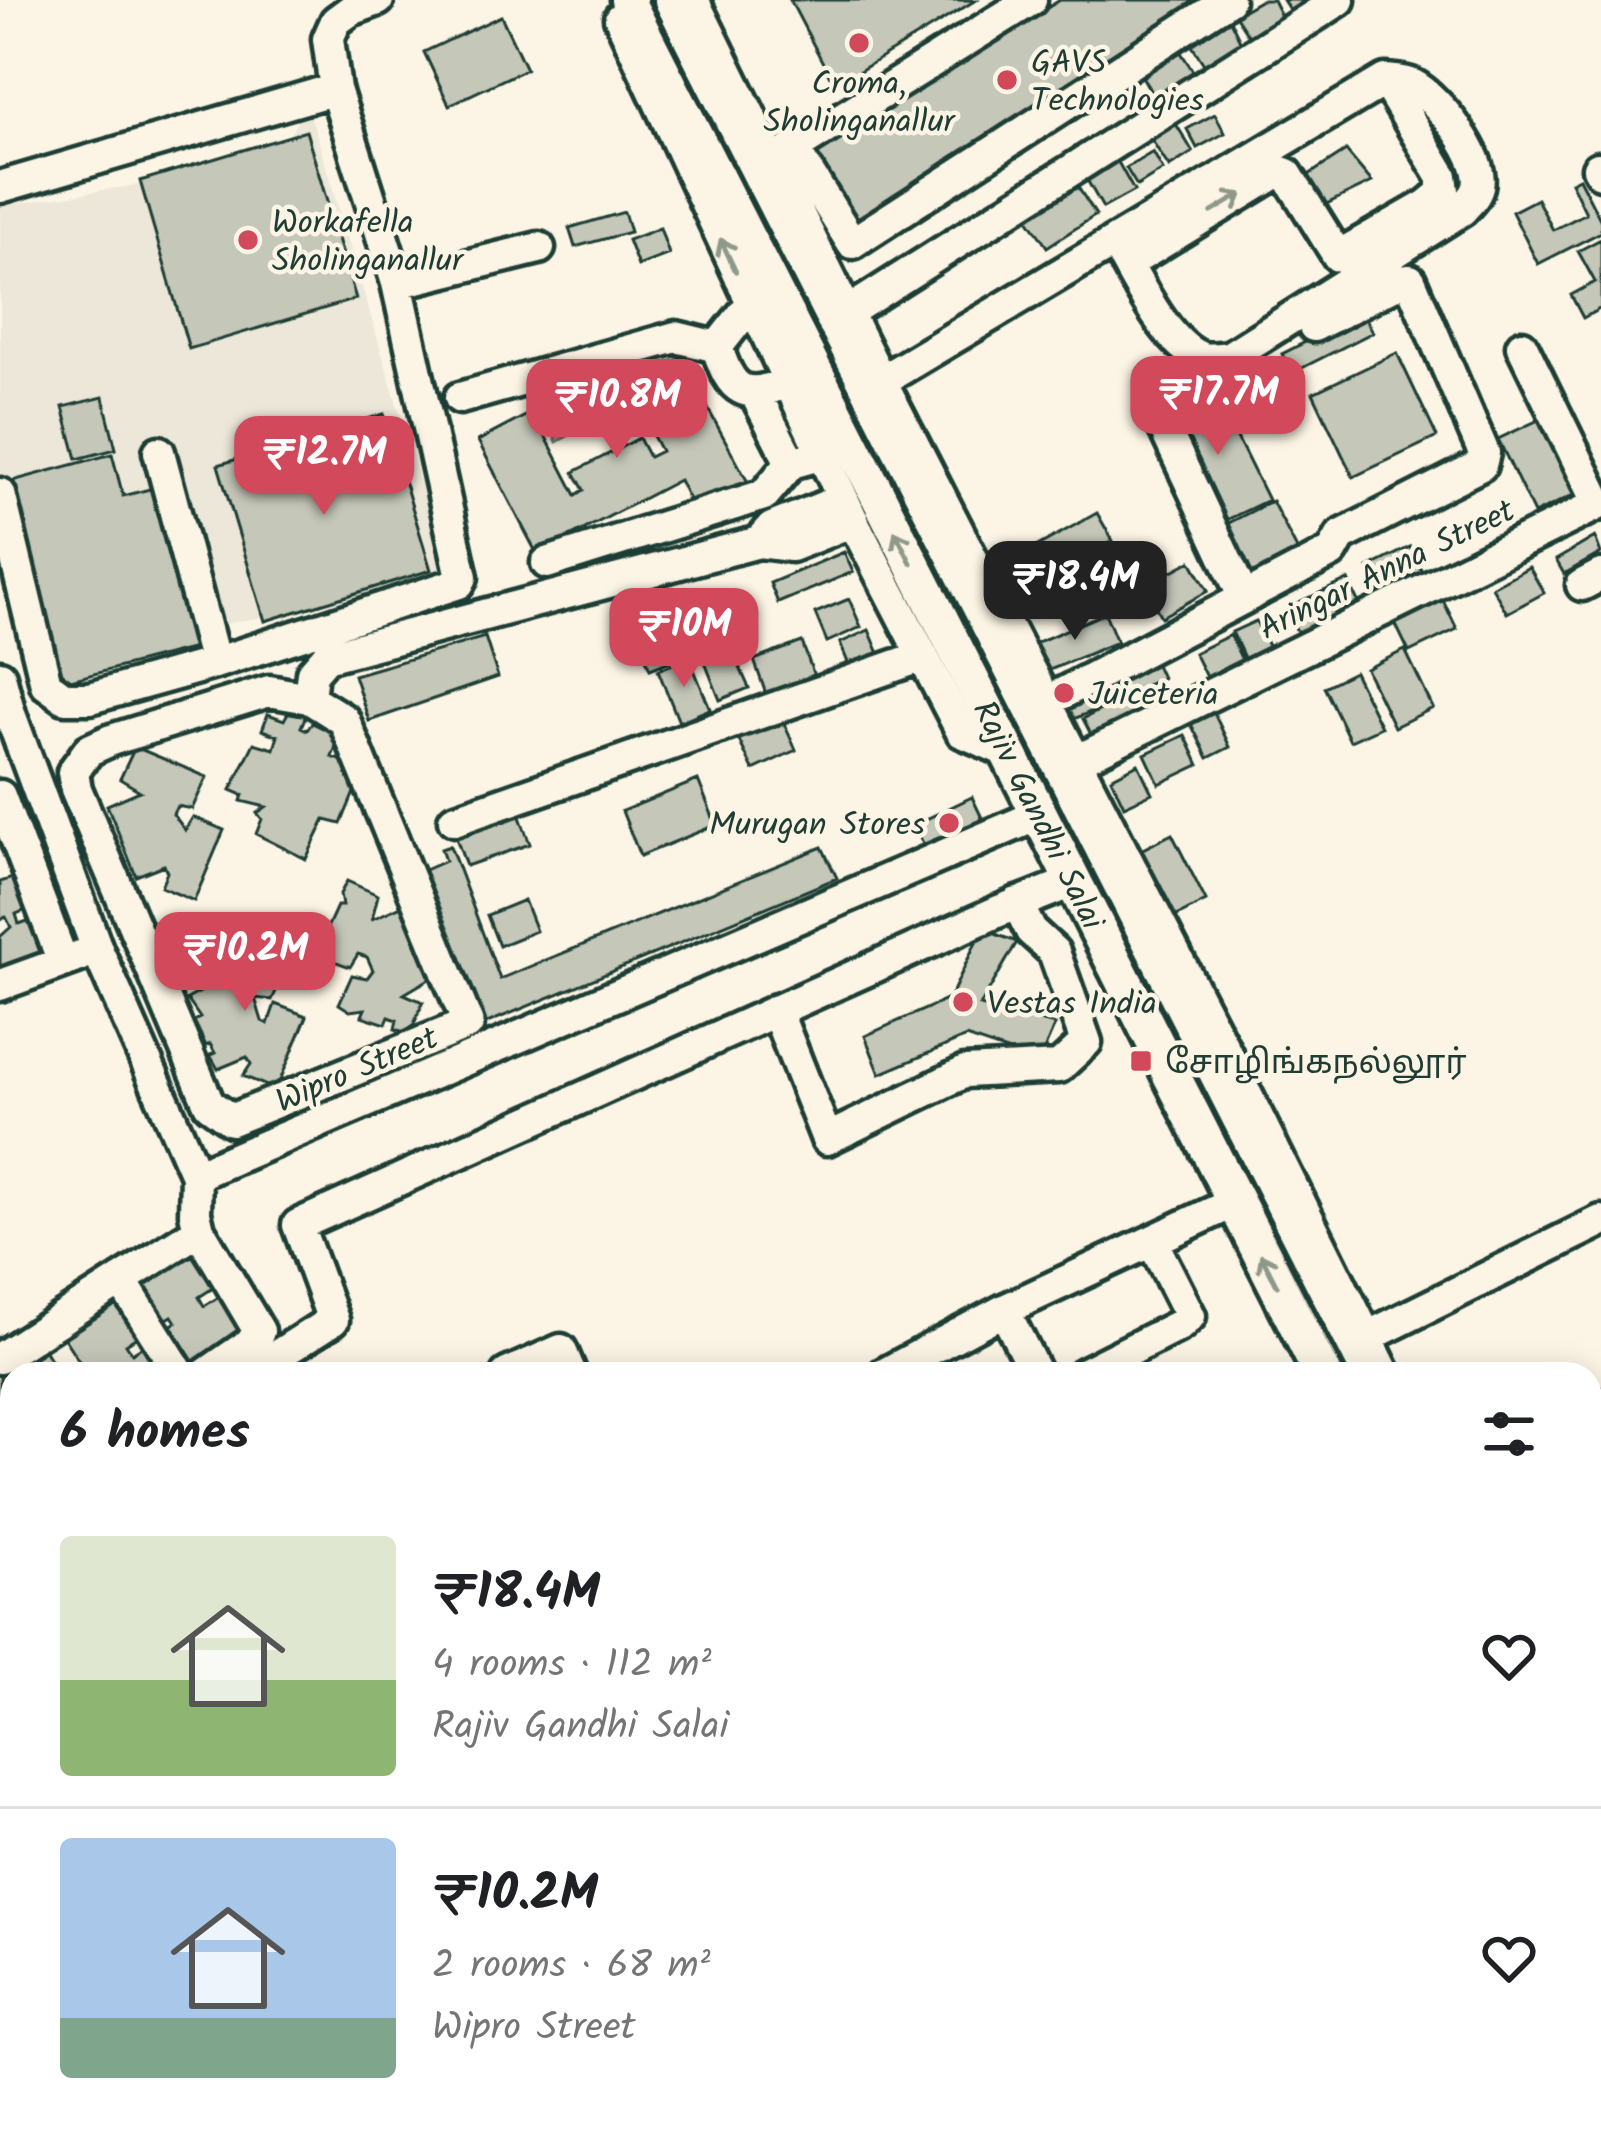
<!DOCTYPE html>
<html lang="en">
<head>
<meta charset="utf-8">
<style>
	:root { --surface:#fff; --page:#f6f6f6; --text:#202124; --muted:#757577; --line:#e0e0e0; --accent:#d1495b }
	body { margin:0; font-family:Kalam,"Noto Sans Tamil",sans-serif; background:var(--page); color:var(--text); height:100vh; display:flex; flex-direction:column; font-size:45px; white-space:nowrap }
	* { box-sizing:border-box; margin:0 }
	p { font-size:39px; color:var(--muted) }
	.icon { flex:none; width:66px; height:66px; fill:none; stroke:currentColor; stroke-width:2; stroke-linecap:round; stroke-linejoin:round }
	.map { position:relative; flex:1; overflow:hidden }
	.side { position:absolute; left:0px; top:1362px; width:1602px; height:771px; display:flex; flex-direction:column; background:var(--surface); border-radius:36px 36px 0 0; box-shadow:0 6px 30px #0003 }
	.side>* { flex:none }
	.price { position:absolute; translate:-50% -102px; padding:0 27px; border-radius:24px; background:var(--accent); color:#fff; font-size:39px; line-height:78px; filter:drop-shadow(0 3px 6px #0008) }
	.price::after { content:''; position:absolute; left:50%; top:72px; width:36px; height:27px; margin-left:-18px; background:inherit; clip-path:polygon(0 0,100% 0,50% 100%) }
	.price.selected { background:#222; color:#fff }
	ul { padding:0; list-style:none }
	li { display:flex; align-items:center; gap:36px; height:300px; padding:0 60px }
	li+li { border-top:3px solid var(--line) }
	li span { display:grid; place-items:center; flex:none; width:336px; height:240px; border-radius:12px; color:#555 }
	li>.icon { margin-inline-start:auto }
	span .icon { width:144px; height:144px; fill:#fffc; stroke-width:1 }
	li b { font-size:51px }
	h2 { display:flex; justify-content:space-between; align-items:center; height:144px; padding:0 60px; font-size:51px }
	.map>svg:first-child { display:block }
</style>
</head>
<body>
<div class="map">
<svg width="1601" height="2132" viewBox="0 0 1601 2132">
	<rect width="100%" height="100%" fill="#fcf5e5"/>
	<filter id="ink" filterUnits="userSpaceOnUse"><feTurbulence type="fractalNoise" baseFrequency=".00833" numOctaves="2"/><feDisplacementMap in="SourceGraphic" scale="24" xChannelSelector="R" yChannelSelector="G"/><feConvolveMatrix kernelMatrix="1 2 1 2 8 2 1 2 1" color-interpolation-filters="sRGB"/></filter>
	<g filter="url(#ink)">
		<path fill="#ece7d8" d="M307 103 450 581 29 661 0 547V206L274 164Z
			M0 1679 12 1713V1922L0 1927Z"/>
		<path fill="#aeb3a7" stroke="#758479" stroke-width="3" d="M601 386 615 410 557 442 544 417Z"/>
		<path fill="#c5c7b9" stroke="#1f3d34" stroke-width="3" d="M790 0H976L835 86Z
			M1060 0H1210L847 227 805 160Z
			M1261 0H1273L1284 22 1254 44 1235 15Z
			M1283 0H1308L1290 11Z
			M501 16 526 69 449 105 424 52Z
			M1229 18 1245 51 1209 72 1189 41Z
			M1178 48 1199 80 1159 106 1139 71Z
			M1215 114 1225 133 1197 148 1187 129Z
			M1176 124 1193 152 1169 167 1151 139Z
			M306 131 356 299 189 349 140 181Z
			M1346 151 1372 182 1320 207 1304 178Z
			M1153 152 1163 170 1137 186 1126 168Z
			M1113 153 1134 191 1103 208 1082 171Z
			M1072 178 1096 215 1047 247 1022 210Z
			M1579 178 1601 221V232L1538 264 1512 212 1537 199 1553 230 1586 213 1571 182Z
			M624 212 630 232 575 247 569 228Z
			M660 228 669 254 638 266 628 240Z
			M1601 239V308L1583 318 1571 295 1595 282 1578 251Z
			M1363 313 1373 332 1292 373 1282 354Z
			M1397 353 1437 437 1353 477 1313 393Z
			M681 359 749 484 695 512 679 480 537 554 478 441 533 412 576 495 584 490 574 472 639 438 649 457 661 451 620 374Z
			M1215 393 1268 500 1220 523 1168 416Z
			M103 397 116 449 77 459 63 407Z
			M384 414 431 570 265 621 218 465Z
			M1543 418 1579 492 1534 514 1498 439Z
			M112 454 123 496 161 486 202 646 63 682 12 481Z
			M1272 501 1302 559 1251 586 1221 527Z
			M1097 513 1113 541 1039 582 1023 554Z
			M1595 537 1601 553 1564 574 1556 560Z
			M1410 547 1424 575 1381 596 1368 568Z
			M844 552 853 572 778 603 770 583Z
			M1191 561 1208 591 1161 617 1144 586Z
			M1529 567 1544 593 1507 613 1492 587Z
			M1348 580 1360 606 1326 622 1313 596Z
			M1310 597 1323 624 1299 636 1286 608Z
			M849 599 861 627 827 642 815 613Z
			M1443 600 1457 629 1409 652 1395 623Z
			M1105 613 1117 642 1045 672 1033 644Z
			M717 616 749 688 720 700 704 660Z
			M1256 621 1269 648 1245 660 1232 632Z
			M869 630 881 658 851 670 840 643Z
			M1230 635 1243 662 1207 679 1194 653Z
			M485 637 498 677 369 721 354 675Z
			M667 639 676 659 650 669 642 649Z
			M802 642 814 676 766 694 754 660Z
			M1405 650 1433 708 1394 727 1366 669Z
			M1151 653 1162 678 1121 696 1110 671Z
			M689 657 710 709 679 722 658 670Z
			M1354 672 1381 727 1350 741 1324 687Z
			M1109 676 1119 700 1069 721 1059 698Z
			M1144 688 1159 717 1098 748 1083 719Z
			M290 709 306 715 301 727 307 730 312 723 340 736 332 757 352 764 362 773 341 824 325 820 306 859 256 834 262 819 257 813 266 807 241 801 243 795 231 790 254 743 274 749 278 736 262 730 268 714 284 720Z
			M1214 713 1230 747 1208 758 1191 724Z
			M780 715 796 750 753 770 736 734Z
			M1185 735 1199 765 1159 784 1145 754Z
			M135 747 207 777 192 809 177 806 173 814 185 830 193 817 224 830 194 901 161 887 167 872 164 865 136 876 107 805 140 791 120 779Z
			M1138 764 1152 793 1124 806 1111 778Z
			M698 780 716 825 640 856 622 811Z
			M972 797 984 822 926 850 914 825Z
			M519 814 530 844 466 866 455 835Z
			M1172 834 1206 901 1173 918 1139 851Z
			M450 846 500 979 822 847 837 878 480 1026 420 872 445 861 441 849Z
			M25 874 38 905 16 914 19 924 42 916 49 959 0 979V937L11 927 6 917 0 919V882Z
			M347 881 378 895 372 919 406 904 414 919 409 922 429 954 423 957 425 961 431 960 436 975 404 994 423 1002 410 1034 395 1029 397 1020 389 1017 386 1024 362 1016 365 1009 350 1011 339 1004 352 975 367 978 373 970 367 957 358 954 350 967 317 955 320 942 329 938 326 930 337 906H342L340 894Z
			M524 900 536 931 499 946 487 915Z
			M982 929 1017 942 980 1006 1055 1025 1039 1062 966 1037 880 1074 865 1036 950 998Z
			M213 937 226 942V950L233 952 236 947 261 957 267 966 269 960 287 967 272 1000 255 998 262 1021 268 1024 275 1004 307 1016 276 1090 243 1076 251 1064 247 1057 218 1069 210 1055 215 1053 210 1044 206 1046 194 1021 200 1018 187 999 217 983 199 970Z
			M190 1252 213 1288 199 1297 204 1306 219 1297 241 1332 197 1366 195 1362 187 1367 164 1330 176 1322 172 1316 159 1324 135 1287Z
			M118 1300 140 1335 126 1344 132 1353 146 1344 165 1374H96L103 1370 99 1363 86 1372 62 1335Z
			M34 1347 37 1352 43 1348 59 1374H12L11 1420 0 1403V1369Z
			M0 1447 12 1466V1481L0 1493Z
			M1161 2121H1318L1296 2132H1138Z"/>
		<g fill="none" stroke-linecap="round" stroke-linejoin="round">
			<g stroke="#1f3d34" stroke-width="39">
				<path id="minor" d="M693 0 881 381 1222 1045 1385 1374
					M620 18 857 529 962 732 1006 751
					M793 148 852 243 1228 0
					M778 158 1031 0
					M1598 168 1601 173
					M0 187 335 89
					M1127 264 1279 171 1287 174 1338 256 1427 205 1444 191 1442 176 1385 80
					M397 283 539 248
					M751 304 717 347C731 392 744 401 787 382
					M848 312 1339 0
					M1522 346 1599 504
					M881 381 1385 80C1394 81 1405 81 1413 85 1438 98 1485 158 1478 187 1476 196 1468 203 1462 210L1229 357C1220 358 1208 360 1200 357 1165 343 1133 274 1115 242
					M755 393 791 463
					M460 398 676 337 717 347
					M159 452 215 663
					M0 494 46 684 65 698H90L215 663 459 583 462 577 397 283 335 89 328 39 336 21 351 10 378 0
					M759 542 772 528 843 499
					M547 563 764 495 791 463 823 454
					M1582 585 1601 575
					M1244 598 1158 414 1163 405 1245 362
					M0 676 10 714 97 949 196 1175 195 1213 199 1230
					M309 698 344 720 468 1024 231 1120 209 1104 76 789 73 772 89 750 111 740 269 691 309 698 312 673 326 657 759 542 791 546 853 521
					M1044 703 1332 552 1341 536 1481 465 1484 453 1410 280 1401 281 1314 326
					M1074 762 1601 503
					M0 796 63 962
					M454 820 923 656
					M0 985 80 956
					M776 1010 827 1139 965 1072 1059 1067 1086 1042 1054 952 1031 931 1017 903
					M196 1175 1038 815
					M121 1280 180 1374
					M1004 1310 1036 1374
					M1365 1338 1601 1221
					M0 1358 199 1230 259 1331 256 1339 206 1374
					M248 1374 333 1320 298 1225 999 911 1072 882
					M507 1374 561 1350 571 1374
					M884 1374 1004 1310 1235 1202
					M1083 1374 1180 1325 1190 1316 1152 1241
					M1590 1412 1601 1405
					M0 1428 12 1446
					M0 1505 12 1498
					M0 1532 12 1524
					M8 1615 12 1625
					M0 1753 12 1787
					M1590 1971 1601 1992
					M1590 2058 1601 2051
					M128 2121 132 2132
					M353 2121 358 2132
					M1547 2121 1553 2132
					M1088 2132 1110 2121
					M1352 2132 1376 2121
					M1454 2132 1477 2121"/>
			</g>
			<g stroke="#1f3d34" stroke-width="45">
				<g id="major">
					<path id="s1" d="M629 0 1322 1374"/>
					<path d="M673 0 1050 761 1363 1374"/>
					<path d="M1590 1704 1601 1698"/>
					<path d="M1590 1745 1601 1739"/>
					<path d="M1590 1825 1601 1847"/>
					<path d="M1590 1902 1601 1924"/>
					<path d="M802 2132 822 2121"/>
					<path d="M854 2132 875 2121"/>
				</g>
			</g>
			<use href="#minor" stroke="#fcf5e5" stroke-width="30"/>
			<use href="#major" stroke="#fcf5e5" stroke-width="36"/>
			<path stroke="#1f3d34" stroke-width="6" d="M649 0 1347 1374
				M1590 1854 1601 1876
				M840 2132 861 2121"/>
		</g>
		<defs><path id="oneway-shaft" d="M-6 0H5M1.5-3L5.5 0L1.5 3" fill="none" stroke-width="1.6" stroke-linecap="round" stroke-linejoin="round" transform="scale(3)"/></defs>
		<g stroke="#8e998c">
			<use href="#oneway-shaft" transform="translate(1227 203) rotate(-31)"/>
			<use href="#oneway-shaft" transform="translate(728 255) rotate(-115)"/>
			<use href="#oneway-shaft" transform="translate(903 547) rotate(-117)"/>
			<use href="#oneway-shaft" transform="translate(1269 1270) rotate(-117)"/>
		</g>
	</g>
	<g fill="#d1495b" stroke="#fcf5e5" stroke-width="4.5">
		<circle cx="859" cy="43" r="12"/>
		<circle cx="1007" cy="80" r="12"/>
		<circle cx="248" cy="240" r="12"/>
		<circle cx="1064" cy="693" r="12"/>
		<circle cx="949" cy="823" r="12"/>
		<circle cx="963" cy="1002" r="12"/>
		<rect x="1129" y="1049" width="24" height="24" rx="6"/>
	</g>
	<g text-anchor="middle" stroke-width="9" stroke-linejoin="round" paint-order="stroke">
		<g font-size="33" fill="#1f3d34" stroke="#fcf5e5" text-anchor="start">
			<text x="1031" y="73">GAVS<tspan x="1031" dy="38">Technologies</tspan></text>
			<text x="859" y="94" text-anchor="middle">Croma,<tspan x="859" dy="38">Sholinganallur</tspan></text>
			<text x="272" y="233">Workafella<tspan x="272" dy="38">Sholinganallur</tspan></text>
			<text x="1088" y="705">Juiceteria</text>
			<text x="925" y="835" text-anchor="end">Murugan Stores</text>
			<text x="987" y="1014">Vestas India</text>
			<text x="1165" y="1073">சோழிங்கநல்லூர்</text>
		</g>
		<g font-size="33" fill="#1f3d34" stroke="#fcf5e5">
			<text transform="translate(1386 568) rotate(-26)" y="12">Aringar Anna Street</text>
			<text dy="12" stroke="none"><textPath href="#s1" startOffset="912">Rajiv Gandhi Salai</textPath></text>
			<text transform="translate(356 1068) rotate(-23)" y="12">Wipro Street</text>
		</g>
	</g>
</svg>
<b class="price" style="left:1218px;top:458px">₹17.7M</b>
<b class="price" style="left:617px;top:461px">₹10.8M</b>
<b class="price" style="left:324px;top:518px">₹12.7M</b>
<b class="price selected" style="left:1075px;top:643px">₹18.4M</b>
<b class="price" style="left:684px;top:690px">₹10M</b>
<b class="price" style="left:245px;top:1014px">₹10.2M</b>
<section class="side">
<h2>6 homes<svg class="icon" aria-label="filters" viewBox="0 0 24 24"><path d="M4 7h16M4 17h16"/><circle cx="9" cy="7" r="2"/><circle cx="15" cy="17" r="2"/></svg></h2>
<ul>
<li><span style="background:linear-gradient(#dfe7d0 60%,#8fb573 0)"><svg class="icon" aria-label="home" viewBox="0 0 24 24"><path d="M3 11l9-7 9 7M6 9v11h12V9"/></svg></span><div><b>₹18.4M</b><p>4 rooms · 112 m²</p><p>Rajiv Gandhi Salai</p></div><svg class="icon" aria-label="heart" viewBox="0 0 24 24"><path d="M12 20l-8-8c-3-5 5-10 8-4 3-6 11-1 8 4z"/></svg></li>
<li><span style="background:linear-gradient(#a9c7e8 75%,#7fa58c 0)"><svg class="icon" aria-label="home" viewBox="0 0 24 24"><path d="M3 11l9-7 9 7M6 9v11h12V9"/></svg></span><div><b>₹10.2M</b><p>2 rooms · 68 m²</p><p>Wipro Street</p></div><svg class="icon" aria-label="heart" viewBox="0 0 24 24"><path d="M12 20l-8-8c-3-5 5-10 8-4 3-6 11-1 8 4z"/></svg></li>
</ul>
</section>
</div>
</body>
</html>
